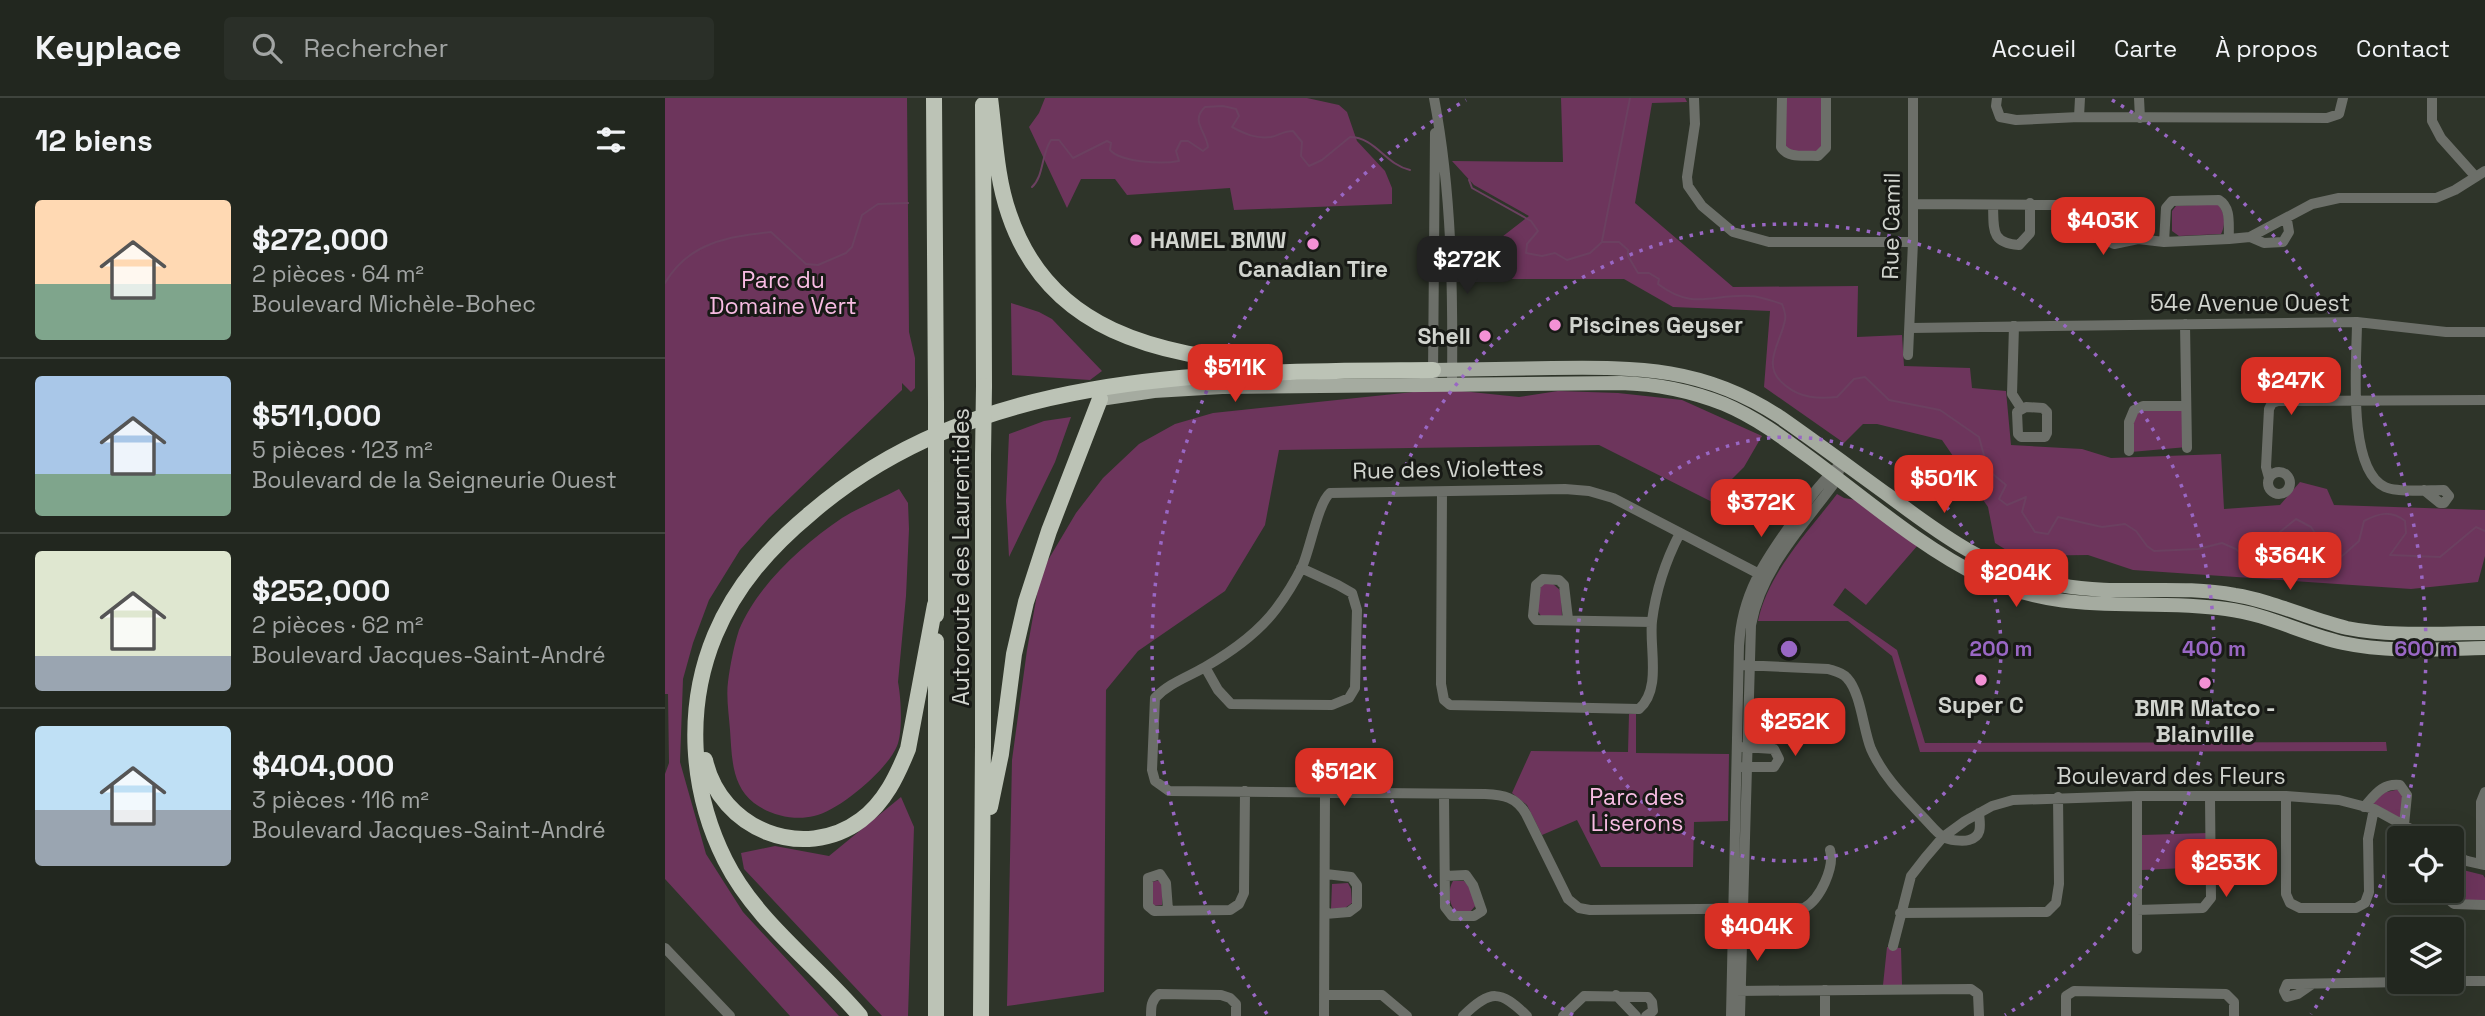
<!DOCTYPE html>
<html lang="fr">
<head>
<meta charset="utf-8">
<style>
	:root { --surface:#22271f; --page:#2a2f28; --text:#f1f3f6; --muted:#a2a5a4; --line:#3f443d; --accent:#d93025 }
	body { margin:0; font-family:"Space Grotesk",sans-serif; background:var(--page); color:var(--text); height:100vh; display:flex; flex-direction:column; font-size:26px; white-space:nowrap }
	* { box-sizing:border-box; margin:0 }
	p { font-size:23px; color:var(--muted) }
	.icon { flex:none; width:38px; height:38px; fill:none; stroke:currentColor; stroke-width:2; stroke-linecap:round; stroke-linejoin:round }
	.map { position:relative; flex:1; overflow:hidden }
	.drawer { display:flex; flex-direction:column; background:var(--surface); width:665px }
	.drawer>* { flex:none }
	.buttons { position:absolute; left:1722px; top:728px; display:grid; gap:14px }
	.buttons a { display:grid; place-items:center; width:77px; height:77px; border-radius:7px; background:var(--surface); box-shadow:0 7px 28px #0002,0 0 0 2px var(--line); font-size:35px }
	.price { position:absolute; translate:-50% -60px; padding:0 16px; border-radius:14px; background:var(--accent); color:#fff; font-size:23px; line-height:46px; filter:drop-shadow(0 2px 4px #0008) }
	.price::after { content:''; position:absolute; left:50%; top:42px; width:21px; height:16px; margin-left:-10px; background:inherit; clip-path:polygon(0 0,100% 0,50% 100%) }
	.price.selected { background:#222; color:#fff }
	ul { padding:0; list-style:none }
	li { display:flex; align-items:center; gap:21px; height:175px; padding:0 35px }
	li+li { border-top:2px solid var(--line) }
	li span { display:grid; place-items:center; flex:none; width:196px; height:140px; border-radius:7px; color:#555 }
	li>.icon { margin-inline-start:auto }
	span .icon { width:84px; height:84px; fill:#fffc; stroke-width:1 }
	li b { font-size:30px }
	h2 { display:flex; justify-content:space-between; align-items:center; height:84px; padding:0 35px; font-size:30px }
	header { display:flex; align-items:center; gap:42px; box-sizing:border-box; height:98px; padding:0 35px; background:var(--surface); border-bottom:2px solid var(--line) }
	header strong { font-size:33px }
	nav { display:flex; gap:38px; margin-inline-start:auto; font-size:24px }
	.search { width:490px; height:63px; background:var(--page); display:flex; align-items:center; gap:18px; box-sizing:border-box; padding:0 24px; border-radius:7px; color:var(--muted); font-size:26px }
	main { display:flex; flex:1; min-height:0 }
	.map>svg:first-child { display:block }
</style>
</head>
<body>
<header>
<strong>Keyplace</strong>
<div class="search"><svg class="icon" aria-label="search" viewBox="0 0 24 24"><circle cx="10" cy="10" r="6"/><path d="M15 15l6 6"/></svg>Rechercher</div>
<nav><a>Accueil</a><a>Carte</a><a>À propos</a><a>Contact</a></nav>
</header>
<main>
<section class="drawer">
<h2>12 biens<svg class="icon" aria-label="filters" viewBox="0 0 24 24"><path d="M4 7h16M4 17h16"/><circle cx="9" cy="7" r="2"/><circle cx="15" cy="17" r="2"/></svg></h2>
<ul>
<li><span style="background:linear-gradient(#ffd9b3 60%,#7fa58c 0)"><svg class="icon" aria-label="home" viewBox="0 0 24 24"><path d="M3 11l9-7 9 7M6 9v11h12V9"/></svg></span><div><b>$272,000</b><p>2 pièces · 64 m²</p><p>Boulevard Michèle-Bohec</p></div></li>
<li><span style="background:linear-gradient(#a9c7e8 70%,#7fa58c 0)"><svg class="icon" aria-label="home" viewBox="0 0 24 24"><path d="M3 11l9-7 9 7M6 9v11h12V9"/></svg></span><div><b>$511,000</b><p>5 pièces · 123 m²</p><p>Boulevard de la Seigneurie Ouest</p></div></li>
<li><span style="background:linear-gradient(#dfe7d0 75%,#9aa5b1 0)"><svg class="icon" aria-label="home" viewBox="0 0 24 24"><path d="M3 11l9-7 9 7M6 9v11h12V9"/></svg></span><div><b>$252,000</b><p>2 pièces · 62 m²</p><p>Boulevard Jacques-Saint-André</p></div></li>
<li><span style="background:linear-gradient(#bfe0f5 60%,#9aa5b1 0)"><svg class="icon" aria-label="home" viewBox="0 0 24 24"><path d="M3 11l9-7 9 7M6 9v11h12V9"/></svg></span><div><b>$404,000</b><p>3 pièces · 116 m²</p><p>Boulevard Jacques-Saint-André</p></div></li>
</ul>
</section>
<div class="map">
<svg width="1820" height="918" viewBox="0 0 1820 918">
	<rect width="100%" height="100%" fill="#2e3429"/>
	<path fill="#6d355c" d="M0 0H242L244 234 250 260V290L246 294 237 285V292L104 420 75 452 44 502 28 545 18 581 15 664 41 756 78 814 174 918H125L0 781V676L4 665 3 596H0Z
		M380 0H642L674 7 682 14 692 43 720 73 727 90V106L569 112 565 90 462 97 450 81H416L402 110 364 29 374 15Z
		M896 0H1020L1022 4 987 5 970 105 1068 189 1193 188 1192 239 1237 237 1239 268 1305 270 1307 290 1341 293 1346 347 1417 351 1446 360 1556 356 1559 411 1615 407 1635 384 1662 391 1669 407 1820 412V458L1813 484 1746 491 1468 472 1423 457 1351 458 1330 445 1323 409 1277 342 1212 326H1198L1179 345 1099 289 1105 213 1008 209 959 181H838L815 156 864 118 809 87 787 63 898 64Z
		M1117 0H1161L1157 55 1119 54Z
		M1552 106C1560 112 1561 127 1556 136L1514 138 1507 133V113L1511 108Z
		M346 205 374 214 387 221 437 273 425 282 347 277Z
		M777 291 854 299 893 293 953 295 1017 302 1097 338 1079 369 1063 385V412L934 347 614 352 600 427 560 493 473 553 441 592 439 894 342 908 347 662 362 552 376 474 411 415 438 380 474 346 510 326 548 315Z
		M1519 308 1522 349 1466 354 1468 314Z
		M406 319 390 364 344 459 341 403 344 336 379 323Z
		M234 391 243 405 244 431 241 498 233 584C236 599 238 634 232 648 223 671 174 713 149 718 129 723 105 717 89 705 66 687 67 658 65 632 64 617 61 599 63 584 65 568 69 547 74 532 92 488 138 446 177 420 195 409 215 401 234 391Z
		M1172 396 1179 400 1191 402 1253 447 1201 507 1180 490 1168 507 1232 552 1260 645 1721 644 1722 653 1255 654 1227 558 1183 523H1093C1103 475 1143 434 1172 396Z
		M876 486H888L896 493 897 519 876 518 872 512Z
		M964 616H971V655L1064 656 1063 723 1029 724 1028 769H936L912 722 877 737 862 707 847 695 866 653 963 654Z
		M1735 691 1739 698 1735 720 1707 705 1717 695Z
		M236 699 249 729 243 918H217L79 771 76 755 110 748 164 758Z
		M1543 735 1541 769 1477 772V737Z
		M1798 772 1818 777 1820 780V803L1788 801 1785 793H1787C1787 783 1789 777 1798 772Z
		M495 782 497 786V807L488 808 487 784Z
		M788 783H799L806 791 811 807 805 814 790 813C783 805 783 791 788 783Z
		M683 785 686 791 687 805 680 810 666 811 667 786Z
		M1222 849 1236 850 1237 887H1218Z"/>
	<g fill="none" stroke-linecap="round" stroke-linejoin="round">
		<path stroke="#6b4060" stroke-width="2" d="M804 82 807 90 866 123 873 133 862 146 861 155 877 158 890 155 902 162 925 155 937 144H954L963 152V158L973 175H984L994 181 993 186C1029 213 1046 196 1085 198 1095 198 1107 203 1117 206 1119 211 1121 218 1120 222 1116 245 1094 268 1121 288 1136 300 1153 301 1172 299L1189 281 1200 279 1224 302 1275 312 1314 339 1323 372 1341 387 1334 401 1342 407 1361 399 1357 414 1370 434 1383 436 1393 419 1437 429 1460 426 1471 433 1482 448 1489 453 1533 451 1557 445 1571 451 1584 463 1598 461 1600 446 1631 421 1646 429 1665 457 1676 459 1694 443 1699 423C1714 415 1726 412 1740 423L1741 435 1725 457 1775 459 1811 429 1820 433
			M367 89C379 78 376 57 386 42H394L408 60 442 43 446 45 445 52C457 65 498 66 514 63L511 53 516 43H523L538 53 543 49C541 33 525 23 540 9L558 8 571 11 574 18 567 29C580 36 591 41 606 39 614 37 619 33 628 33L637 44 636 58 644 68 657 62 685 39C710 39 721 67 745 72
			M937 143 965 0
			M0 185C24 144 63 139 106 134L141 166 153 167 181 155 187 149 197 117 213 106 243 105"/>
		<path stroke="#6c6f69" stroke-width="10" d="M769 0C787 94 788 192 787 287
			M1029 0 1030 26 1022 79 1023 88 1037 108 1068 134 1104 144H1248
			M1117 0 1116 49C1123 61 1140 57 1153 58L1161 50V0
			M1332 0 1331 8 1335 19 1351 22 1414 19 1662 20 1674 16 1678 0
			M1474 0 1475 20
			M1767 0V23L1776 40 1810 78
			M1414 19 1415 0
			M1248 106 1399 107 1432 118 1473 141 1499 144 1564 141 1585 139 1647 106 1674 100H1771L1790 92 1820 73
			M1328 107C1329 131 1325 145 1354 147L1365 135V105
			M1443 125C1442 134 1440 142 1449 146L1473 141
			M1585 139 1599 145 1618 144 1624 134 1622 122
			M1499 144 1501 110 1507 103 1554 102C1567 110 1563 128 1564 141
			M1692 224C1692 261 1681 371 1720 389 1733 395 1763 392 1779 392L1784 398 1779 405H1775L1759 392
			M1520 226 1522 350
			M1349 228 1347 296 1356 310
			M1246 230 1692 224 1781 234H1820
			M1243 257 1248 144V0
			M768 278 770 35
			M1361 309 1378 310 1382 314V335L1380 339H1356L1353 336 1352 314Z
			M1464 353V324L1469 312 1478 308H1519
			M1603 385a11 11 0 1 1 22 0a11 11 0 1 1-22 0Z
			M1604 380 1601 369 1604 311 1607 305 1613 303 1820 302
			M777 394 776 586 779 602 785 607 974 611C997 591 984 550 987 523 991 491 1001 462 1015 435
			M1102 480 948 400 924 393 900 391 665 395C653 405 645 452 637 469 630 483 620 499 611 511 593 535 566 554 540 569 523 579 504 585 490 600L487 672 490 683 504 693 820 696C839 697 851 699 861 716L903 801 914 810 925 812 1139 810C1155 802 1170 769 1165 752
			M903 521 899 487 894 482 878 481 871 487 868 518 871 522 987 524
			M1076 567 1163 571C1169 573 1177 574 1182 580 1196 595 1198 631 1206 651 1218 678 1238 698 1258 719 1264 725 1271 734 1278 739 1284 742 1297 744 1304 742 1318 738 1315 727 1314 715
			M540 569 553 592 566 606 667 607 684 600 690 590 692 512 687 495 673 487 636 470
			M1078 649 1109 651 1114 661 1109 669H1078
			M779 696 780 809 787 818H809L817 813 808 787 801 777 780 778
			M1472 698V851
			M1621 698V796L1625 805 1635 810H1691L1700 805 1704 794 1703 741 1709 711
			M1699 709C1710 697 1717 685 1735 687L1742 697 1739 727
			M1787 756 1802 763 1820 767
			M1816 766V704L1820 694
			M1787 777 1797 762
			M1781 793 1783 801 1789 806 1820 807
			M503 812 501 785 495 776 483 780V808L489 813 565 812 574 806 579 795 580 693
			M1472 812 1538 810 1546 800 1545 699
			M1235 815 1382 814 1391 805 1394 786 1393 699
			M660 816 684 814 692 808V787L686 779 661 776
			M1228 848 1246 778 1260 760 1278 739 1300 723 1327 708 1348 702 1472 698H1621L1674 702 1709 711 1762 740
			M0 850 65 918
			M1787 883H1820
			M1646 887 1633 896 1622 899 1619 893 1622 886 1742 884
			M1070 893 1306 891 1313 896 1314 918
			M659 897H717L742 918
			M951 897 971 918
			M486 918C486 909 486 902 494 896L556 897 565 900 571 906V918
			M659 918 660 694
			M798 918C826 891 835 892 862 918
			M898 918 919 898 983 899 987 904 988 913 981 918
			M1066 918 1074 548C1076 497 1100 462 1129 422 1144 401 1158 381 1178 364
			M1075 918 1086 527C1096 472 1136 430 1168 387L1174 373
			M1160 918V892
			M1401 918V898L1409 893 1561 896 1569 904V918"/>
		<path stroke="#a5aba0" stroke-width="14" d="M768 272C808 271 848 271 887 270 974 269 1039 269 1115 319 1151 344 1187 371 1223 397 1276 437 1328 475 1395 487 1453 498 1512 486 1570 497 1609 503 1644 521 1682 530 1727 539 1774 535 1820 535
			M435 301 489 293 557 289 956 285C992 286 1026 293 1059 306 1090 319 1117 339 1144 359 1200 400 1255 449 1317 479 1403 520 1474 499 1561 511 1602 516 1638 536 1678 545 1724 555 1773 551 1820 550"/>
		<path stroke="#bcc3b6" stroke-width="16" d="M269 0 271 306
			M325 0C330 38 331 79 344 116 384 235 494 256 603 267
			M318 7 319 288
			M271 517V376
			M271 543V918
			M40 662C55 731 138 765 196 722 220 704 232 678 243 651L270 507
			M325 709 336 656 349 556 361 504 384 433 435 301
			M195 918C151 866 91 824 60 762 25 692 20 609 50 537 71 487 105 449 146 415 316 268 557 274 768 272
			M316 918 318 646V357"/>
		<path stroke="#bcc3b6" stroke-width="16" d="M271 306V376
			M318 357 319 288"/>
	</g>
	<g fill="none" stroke="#9967c4" stroke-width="3.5" stroke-dasharray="3.5 7">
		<circle cx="1124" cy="551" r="212"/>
		<path d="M908 917A425 425 0 1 1 1340 917"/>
		<path d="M602 916A637 637 0 0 1 801 2M1447 2A637 637 0 0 1 1646 916"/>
	</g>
	<g fill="#f391d5" stroke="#181a16" stroke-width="2.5">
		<circle cx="471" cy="142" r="7"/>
		<circle cx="648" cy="146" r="7"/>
		<circle cx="890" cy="227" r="7"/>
		<circle cx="820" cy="238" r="7"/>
		<circle cx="1316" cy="582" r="7"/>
		<circle cx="1540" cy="585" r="7"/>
	</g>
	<g text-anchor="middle" stroke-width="6" stroke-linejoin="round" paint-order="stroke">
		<g font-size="23" fill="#d1d4ce" stroke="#181a16">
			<text transform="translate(1226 128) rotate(-89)" y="8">Rue Camil</text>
			<text x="1585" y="213">54e Avenue Ouest</text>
			<text transform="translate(783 371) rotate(-1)" y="8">Rue des Violettes</text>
			<text transform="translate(296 459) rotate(-90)" y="8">Autoroute des Laurentides</text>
			<text x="1506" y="686">Boulevard des Fleurs</text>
		</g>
		<g font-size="23" font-weight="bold" fill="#d1d4ce" stroke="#181a16">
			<text x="485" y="150" text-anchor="start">HAMEL BMW</text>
			<text x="648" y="179">Canadian Tire</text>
			<text x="904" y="235" text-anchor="start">Piscines Geyser</text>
			<text x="806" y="246" text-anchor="end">Shell</text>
			<text x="1316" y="615">Super C</text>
			<text x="1540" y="618">BMR Matco -<tspan x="1540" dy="26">Blainville</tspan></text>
		</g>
		<g font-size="23" fill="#f8bce3" stroke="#181a16">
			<text x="118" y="190">Parc du<tspan x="118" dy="26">Domaine Vert</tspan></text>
			<text x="972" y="707">Parc des<tspan x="972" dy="26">Liserons</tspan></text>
		</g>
	</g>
	<circle cx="1124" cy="551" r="10" fill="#9967c4" stroke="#181a16" stroke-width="3.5"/>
	<g font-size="21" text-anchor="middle" font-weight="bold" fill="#9967c4" stroke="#181a16" stroke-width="6" stroke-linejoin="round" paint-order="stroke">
		<text x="1336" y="558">200 m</text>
		<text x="1549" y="558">400 m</text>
		<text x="1761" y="558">600 m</text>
	</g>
</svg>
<div class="buttons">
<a><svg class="icon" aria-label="locate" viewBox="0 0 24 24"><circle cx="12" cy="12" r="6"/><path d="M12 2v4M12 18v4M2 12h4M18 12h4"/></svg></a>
<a><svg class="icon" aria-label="layers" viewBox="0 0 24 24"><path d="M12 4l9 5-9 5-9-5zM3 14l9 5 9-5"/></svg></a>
</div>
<b class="price" style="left:1438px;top:159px">$403K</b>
<b class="price selected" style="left:802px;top:198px">$272K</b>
<b class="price" style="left:570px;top:306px">$511K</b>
<b class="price" style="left:1626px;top:319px">$247K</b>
<b class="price" style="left:1279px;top:417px">$501K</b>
<b class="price" style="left:1096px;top:441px">$372K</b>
<b class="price" style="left:1625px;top:494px">$364K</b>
<b class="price" style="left:1351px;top:511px">$204K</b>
<b class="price" style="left:1130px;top:660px">$252K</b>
<b class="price" style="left:679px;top:710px">$512K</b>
<b class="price" style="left:1561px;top:801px">$253K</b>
<b class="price" style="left:1092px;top:865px">$404K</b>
</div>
</main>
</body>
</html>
